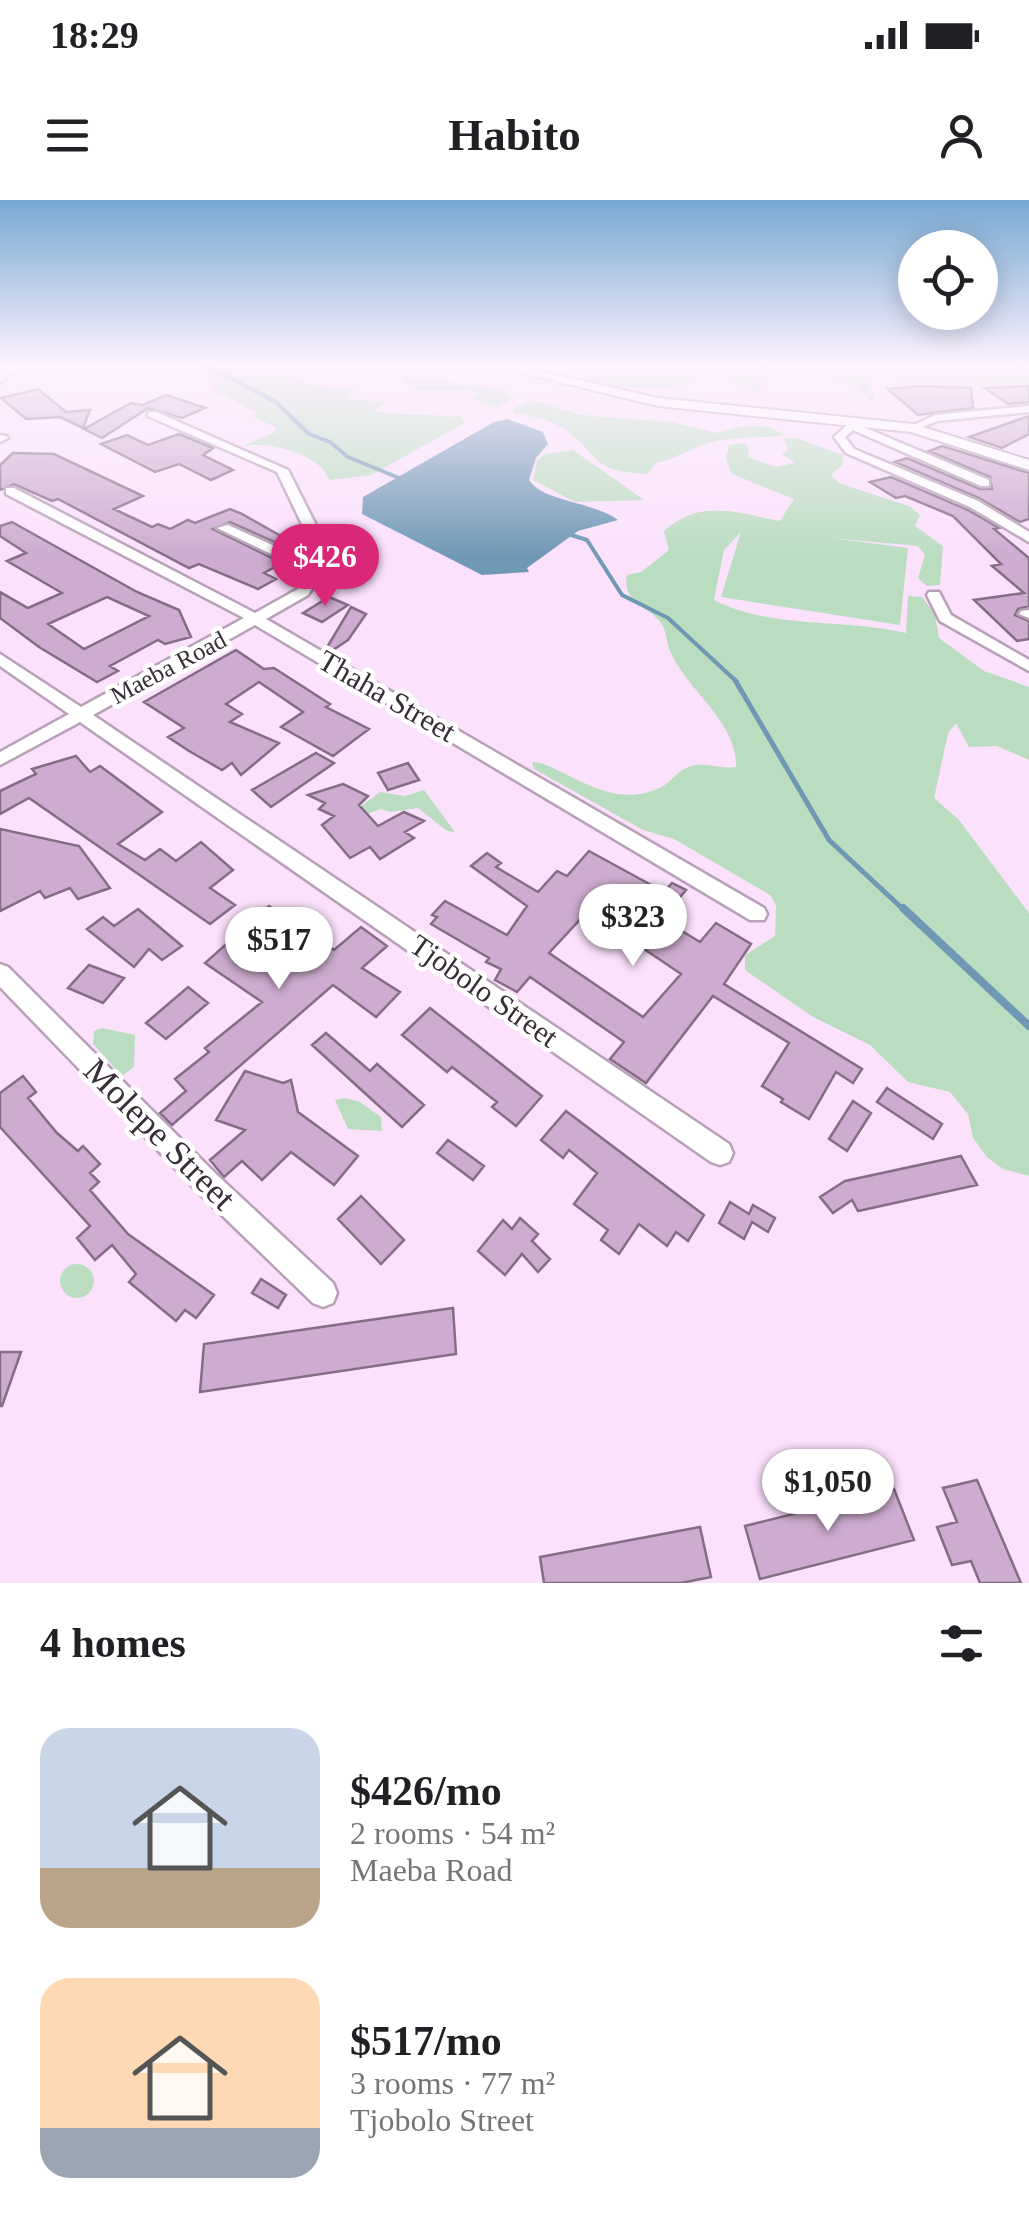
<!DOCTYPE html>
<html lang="en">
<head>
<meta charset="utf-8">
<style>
	:root { --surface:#fff; --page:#f2f2f2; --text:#202124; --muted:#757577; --accent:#db2777 }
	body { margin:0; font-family:"Times New Roman",serif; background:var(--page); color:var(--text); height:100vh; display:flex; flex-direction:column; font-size:38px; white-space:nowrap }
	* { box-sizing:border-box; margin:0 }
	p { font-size:32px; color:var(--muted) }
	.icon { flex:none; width:55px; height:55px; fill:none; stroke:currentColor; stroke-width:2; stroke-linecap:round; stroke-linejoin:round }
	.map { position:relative; height:1383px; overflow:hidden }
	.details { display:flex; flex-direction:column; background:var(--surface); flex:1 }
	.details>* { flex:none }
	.fabs { position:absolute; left:898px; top:30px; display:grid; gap:20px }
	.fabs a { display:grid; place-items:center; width:100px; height:100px; border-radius:50%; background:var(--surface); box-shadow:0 5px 25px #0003; font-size:50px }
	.price { position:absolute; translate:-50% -85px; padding:0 22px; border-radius:35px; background:#fff; color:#222; font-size:32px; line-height:65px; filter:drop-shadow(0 2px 5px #0008) }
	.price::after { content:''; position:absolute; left:50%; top:60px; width:30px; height:22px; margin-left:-15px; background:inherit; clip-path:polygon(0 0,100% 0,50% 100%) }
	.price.current { background:var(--accent); color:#fff }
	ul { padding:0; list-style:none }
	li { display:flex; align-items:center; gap:30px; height:250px; padding:0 40px }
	li span { display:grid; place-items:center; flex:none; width:280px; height:200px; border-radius:30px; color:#555 }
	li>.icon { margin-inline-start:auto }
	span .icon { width:120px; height:120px; fill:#fffc; stroke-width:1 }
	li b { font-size:42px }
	h2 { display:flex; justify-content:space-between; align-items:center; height:120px; padding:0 40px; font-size:42px }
	.status { display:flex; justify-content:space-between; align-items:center; height:70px; padding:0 50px; background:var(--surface); direction:ltr }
	.status svg { height:28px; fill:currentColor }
	header { display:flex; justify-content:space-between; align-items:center; height:130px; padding:0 40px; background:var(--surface); font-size:45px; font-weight:700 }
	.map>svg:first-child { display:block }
</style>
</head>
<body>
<div class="status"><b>18:29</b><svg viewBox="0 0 49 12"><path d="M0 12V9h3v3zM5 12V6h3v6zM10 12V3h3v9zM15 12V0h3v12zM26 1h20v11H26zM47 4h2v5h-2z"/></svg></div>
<header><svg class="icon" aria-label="menu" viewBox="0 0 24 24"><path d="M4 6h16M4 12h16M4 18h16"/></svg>Habito<svg class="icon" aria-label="person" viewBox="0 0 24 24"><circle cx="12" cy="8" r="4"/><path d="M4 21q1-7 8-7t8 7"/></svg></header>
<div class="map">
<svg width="1029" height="1383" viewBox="0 0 1029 1383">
	<rect width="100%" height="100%" fill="#fbe1fc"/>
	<path fill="#baddc0" d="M210 165H330L327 173 297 175 296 180 332 189 357 188 348 193V199L386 202 374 211C404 216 431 214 461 217L465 223 371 275 330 280C326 277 325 271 321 267 302 250 266 242 243 246L275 232 276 227 254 218 256 212 216 192 210 178 194 173 197 166Z
		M585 165H688L697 173 693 182C671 191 612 189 589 182Z
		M703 165H1029V184L910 182 881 175 869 180V190L875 197 872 201C862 196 862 190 855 185 843 175 772 174 760 181V190L754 192 734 183 724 171Z
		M409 177 502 189 514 198 495 208 471 199 478 195 473 190H415L402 180Z
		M532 200 581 215 671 222 718 233 745 226 769 227 785 235C760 239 740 236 716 241 695 245 677 259 656 263L648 274C585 271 603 254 561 227 550 219 528 216 515 213L514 208Z
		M796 238 843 255 842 265 831 275 839 283 911 307 920 315 915 326 943 346 940 385 927 386 918 378 925 355 918 346 831 338 908 348 900 425 721 397 741 332 724 350 714 400C774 430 841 418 906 433L908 396 922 397 935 414 939 438 984 471 1029 487V560L997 546 969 547 956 523 948 533 934 598 959 620 1029 713V976L1003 969 987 957 973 938 968 914 950 892 908 882 870 845 813 817 745 770V755L775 736 776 705 770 695 674 639 643 630 534 569 532 562 541 563C581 579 616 608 659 588 674 582 678 566 698 565 711 564 722 569 736 567 738 523 688 491 671 453 666 443 667 432 661 423 648 405 621 402 627 375L641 372 669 350 664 331C701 298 736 313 780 321L794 299 732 274 726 259 729 245 744 243 749 248 748 257 776 267 795 263 782 254 788 250 784 239Z
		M573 250 644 300 575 302 533 280 537 261 545 254Z
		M424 590 455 632 447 631 418 608 390 612 381 609 367 614 360 607 380 592 405 596Z
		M102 828 135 835 134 867 122 876 93 844 94 831Z
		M345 898 360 902 381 917 382 931 348 929 335 900Z
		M60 1081a17 17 0 1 1 34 0a17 17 0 1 1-34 0Z"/>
	<path fill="#6f98b4" d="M507 219 543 232 548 244 536 258 529 280C543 302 592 301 618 320L578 331 527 368 529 372 482 375 362 314 363 297 494 222Z"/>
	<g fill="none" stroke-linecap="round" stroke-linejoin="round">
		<path stroke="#6f98b4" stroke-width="4" d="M205 165 276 202 309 234 330 242 348 257 404 280
			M568 334 587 340 622 395 668 418 737 482"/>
		<path stroke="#6f98b4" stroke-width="5" d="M735 480 829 640 905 711"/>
		<path stroke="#6f98b4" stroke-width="8" d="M903 708 1029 826"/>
	</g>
	<path fill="#cdaccf" stroke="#846d85" stroke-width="2.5" fill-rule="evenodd" d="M919 186 971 188 973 208 918 215 888 189Z
		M1029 186V202L1008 204 985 188Z
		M38 189 66 212 90 210 83 228 60 217 26 219 1 198Z
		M166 195 205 208 182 218 148 208 102 238 84 229 131 203 143 205Z
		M1029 216V234L1002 248 969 237Z
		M179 234 213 248 203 255 233 270 211 280 179 264 155 272 101 244 127 235 148 245Z
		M942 246 1029 273V319L1020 322 979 298 895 262 907 258 980 289H992L990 277 929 251Z
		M13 253 54 254 143 296 114 309 152 327 158 324 170 329 188 320 195 323 230 309 242 314 288 340 279 344 230 322 213 329 282 363 264 373 276 379 258 389 199 364 189 368 58 299 52 301 14 284 0 290V265Z
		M891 277 968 310 999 328 994 329 1029 358V406L1018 409 1015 415 1029 421V439L1017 441 974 400 1024 393 992 366 1001 364 953 316 905 296 896 298 870 282Z
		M12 322 137 392 179 410 191 437 165 444 158 440 110 466 118 471 97 482 39 447 0 418V392L28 408 62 393 7 361 26 353 0 336V326ZM107 397 149 416 84 449 48 424Z
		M329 397 348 405 322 422 303 413Z
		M351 407 366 414 348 440 330 452 326 449Z
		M236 450 264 469 274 468 330 504 326 507 369 529 333 556 281 527 303 512 259 482 226 504 242 514 230 522 279 543 241 575 232 563 222 570 189 551 168 537 184 528 144 502Z
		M316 553 334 563 271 607 252 590Z
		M76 556 90 572 100 566 162 612 118 644 145 660 160 649 176 661 201 642 233 670 210 688 235 705 210 724 29 598 0 614V591L36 574 32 569Z
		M408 563 419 580 388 590 378 573Z
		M343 584 368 596 359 605 378 626 404 612 424 621 405 632 414 638 380 659 370 647 350 658 322 625 334 616 319 609 325 603 308 595Z
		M0 629 79 646 110 688 78 699 70 688 45 698 40 691 0 711Z
		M589 651 664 692 672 683 686 690 662 719 700 742 716 723 751 744 724 784 862 869 853 883 836 872 809 919 781 902 783 899 762 886 789 843 713 796 646 883 610 859 624 842 530 777 517 792 495 780 501 769 486 762 489 758 431 724 437 717 432 715 445 701 507 735 527 706 471 666 487 653 501 663 496 667 538 692 557 671 567 676ZM588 711 681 774 643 817 549 753Z
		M269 706 334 750 361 727 387 746 362 768 400 792 376 817 333 785 172 925 160 913 186 891 175 879 209 852 205 848 262 802 205 763Z
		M138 709 182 746 162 760 149 749 134 767 87 729 103 717 114 726Z
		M89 765 124 778 103 803 68 788Z
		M188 787 208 803 166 839 146 823Z
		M430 808 542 896 516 926 492 907 497 902 452 867 447 872 402 835Z
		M326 833 370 871 377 864 424 905 402 927 312 845Z
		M245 871 283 883 291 880 298 912 358 956 334 985 291 952 262 980 242 961 224 977 210 960 245 930 216 920Z
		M23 876 36 892 28 898 57 933 78 951 83 946 100 964 90 973 99 982 90 990 128 1034 214 1095 196 1118 185 1110 176 1121 129 1082 136 1074 112 1045 95 1060 77 1038 90 1026 0 927V893Z
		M887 888 942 924 933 939 877 902Z
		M853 901 871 913 847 951 829 939Z
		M566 911 704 1015 688 1041 676 1032 667 1046 639 1024 619 1054 601 1040 608 1030 574 1004 597 973 569 950 563 958 541 940Z
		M448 940 484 966 473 980 437 953Z
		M961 956 977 985 858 1011 852 1000 833 1013 820 997 845 981Z
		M361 996 404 1040 381 1064 338 1019Z
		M730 1002 749 1014 753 1005 775 1018 768 1032 752 1022 744 1039 719 1023Z
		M520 1018 538 1034 532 1041 550 1059 538 1072 522 1054 505 1075 478 1051 503 1020 512 1029Z
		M261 1079 286 1095 278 1108 252 1093Z
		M453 1108 456 1154 200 1192 204 1144Z
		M0 1152H21L2 1206H0Z
		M977 1280 1021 1383H980L971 1361 952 1365 937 1327 957 1322 943 1288Z
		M894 1289 914 1340 760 1379 745 1326Z
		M700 1327 711 1377 681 1383H544L540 1357Z"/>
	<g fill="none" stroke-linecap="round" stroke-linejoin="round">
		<g stroke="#b8a0b9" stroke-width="5">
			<path id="minor" d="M10 165H20L0 183V174Z
				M1029 206V212L937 221 913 231 908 228 935 215Z
				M148 212H156L288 270 324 341V370L308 395 266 419 764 708 767 714 764 720H750L255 425 93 515 729 944 733 953 729 962 720 965 711 962 80 522 0 565V552L69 514 0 466V454L81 507 244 418 6 294V288H14L255 413 298 389 309 372 217 328 228 325 310 362V341L277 272 148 216Z
				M844 219H852L856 224 989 280V286H981L853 230 845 237 854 249 978 301 1029 332V342L970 307 846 253 834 237 846 226Z
				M0 235 6 236 8 238 0 242Z
				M929 392H939L951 415 1029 460V471L940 421 927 395Z
				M1029 410V418L1019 414 1021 411Z
				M0 764 8 767 218 976 333 1083 337 1093 333 1103 323 1107 313 1103 200 994 0 787Z"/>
		</g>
		<g stroke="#b8a0b9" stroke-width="4">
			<path id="secondary" d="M490 165H512L658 198 913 224 1029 260V270L911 232 658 206Z"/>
		</g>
		<use href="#minor" fill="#fff" fill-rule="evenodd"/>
		<use href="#secondary" fill="#fff" fill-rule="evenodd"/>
	</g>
	<linearGradient id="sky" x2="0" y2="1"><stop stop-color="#77a9d3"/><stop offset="0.46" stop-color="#fdf2fe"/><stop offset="1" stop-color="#fdf2fe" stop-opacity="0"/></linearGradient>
	<rect width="1029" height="358" fill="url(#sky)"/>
	<g text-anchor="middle" stroke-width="9" stroke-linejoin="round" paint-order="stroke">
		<g font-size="25" fill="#372e38" stroke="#fff">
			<text transform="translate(168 467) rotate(-28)" y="9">Maeba Road</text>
		</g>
		<g font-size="30" fill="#372e38" stroke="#fff">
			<text transform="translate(387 496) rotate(30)" y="10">Thaha Street</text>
			<text transform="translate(484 791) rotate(35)" y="10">Tjobolo Street</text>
		</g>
		<g font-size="35" fill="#372e38" stroke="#fff">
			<text transform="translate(160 934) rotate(45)" y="12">Molepe Street</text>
		</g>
	</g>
</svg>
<div class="fabs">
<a><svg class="icon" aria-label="locate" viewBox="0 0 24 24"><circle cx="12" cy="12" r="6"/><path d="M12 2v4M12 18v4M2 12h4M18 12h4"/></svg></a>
</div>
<b class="price current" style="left:325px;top:409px">$426</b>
<b class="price" style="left:633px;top:769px">$323</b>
<b class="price" style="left:279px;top:792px">$517</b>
<b class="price" style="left:828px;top:1334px">$1,050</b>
</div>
<section class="details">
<h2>4 homes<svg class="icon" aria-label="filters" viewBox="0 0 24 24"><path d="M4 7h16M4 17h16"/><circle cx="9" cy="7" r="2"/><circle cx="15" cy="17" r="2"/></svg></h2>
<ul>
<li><span style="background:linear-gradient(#c9d6e8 70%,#b9a48a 0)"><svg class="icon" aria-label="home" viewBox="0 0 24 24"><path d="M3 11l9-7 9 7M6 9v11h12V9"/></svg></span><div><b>$426/mo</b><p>2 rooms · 54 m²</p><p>Maeba Road</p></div></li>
<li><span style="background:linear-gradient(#ffd9b3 75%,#9aa5b1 0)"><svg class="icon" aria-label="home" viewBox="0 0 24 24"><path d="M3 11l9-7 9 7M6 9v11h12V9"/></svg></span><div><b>$517/mo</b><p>3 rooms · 77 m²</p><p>Tjobolo Street</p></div></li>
</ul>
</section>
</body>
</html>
